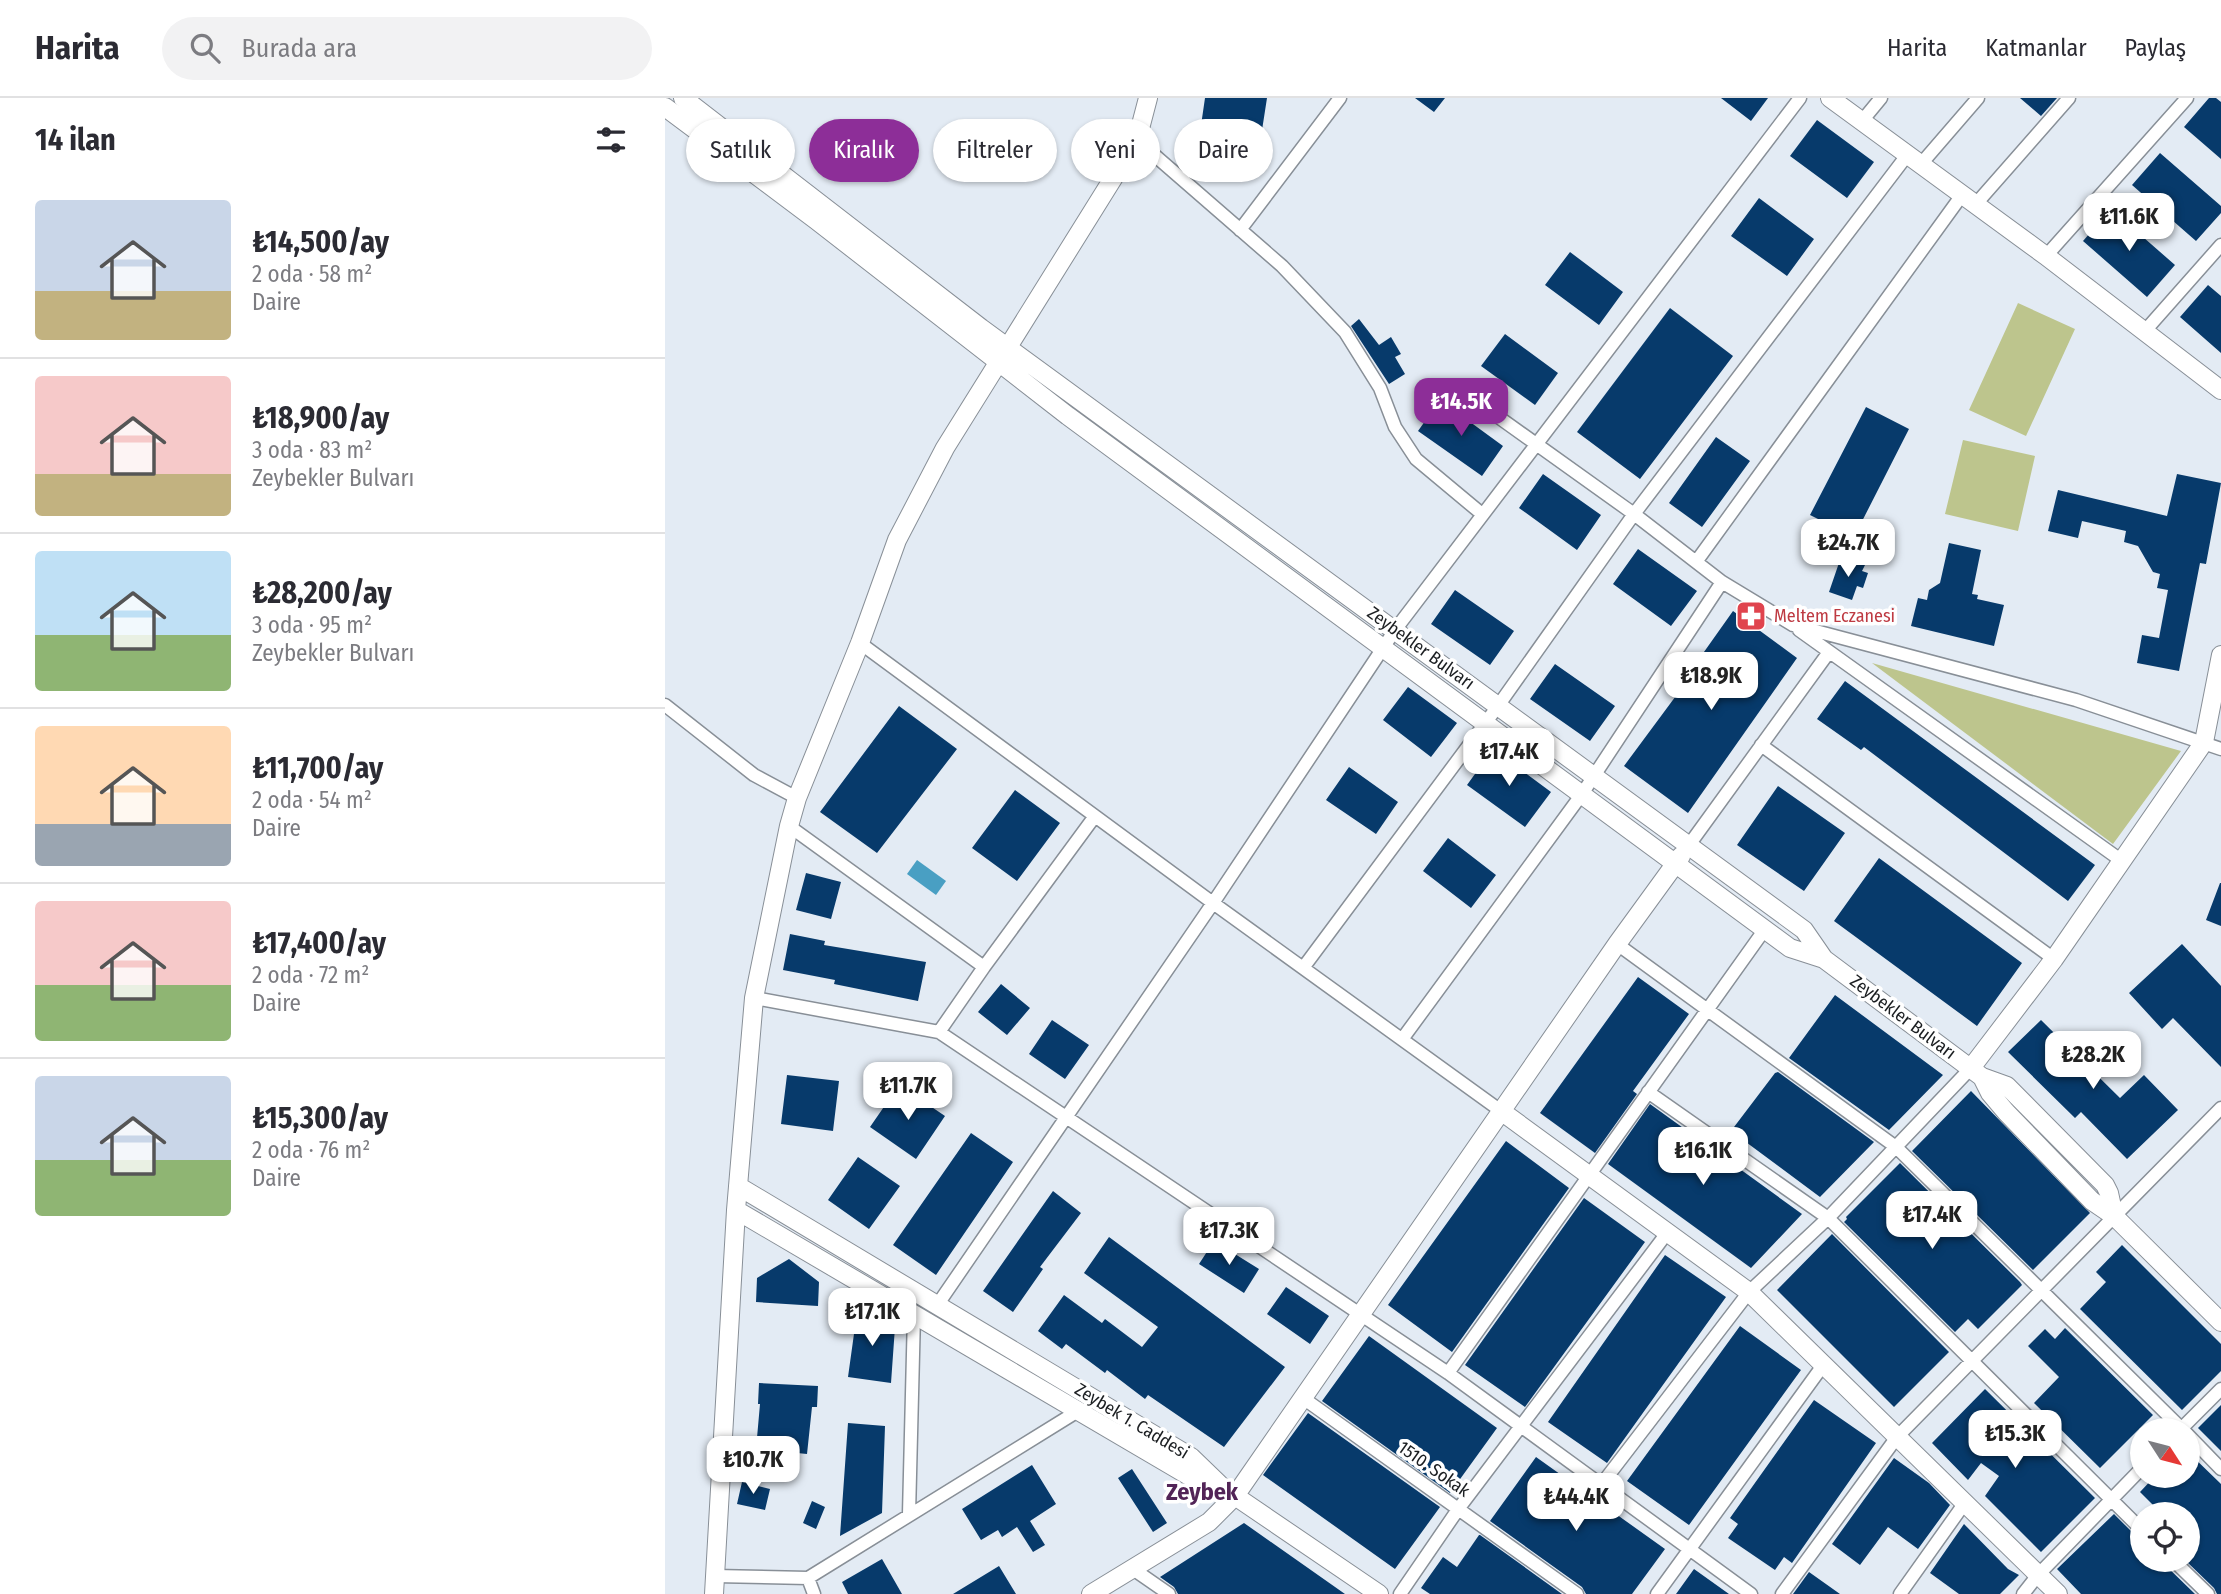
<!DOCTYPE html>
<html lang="tr">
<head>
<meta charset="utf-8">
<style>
	:root { --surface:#fff; --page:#f2f2f3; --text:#2b2b33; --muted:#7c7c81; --line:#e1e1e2; --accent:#8d2e98 }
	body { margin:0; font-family:"Fira Sans Condensed",sans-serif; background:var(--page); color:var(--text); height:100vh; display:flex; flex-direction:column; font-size:26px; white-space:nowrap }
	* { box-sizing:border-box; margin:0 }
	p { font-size:23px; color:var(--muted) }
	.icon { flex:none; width:38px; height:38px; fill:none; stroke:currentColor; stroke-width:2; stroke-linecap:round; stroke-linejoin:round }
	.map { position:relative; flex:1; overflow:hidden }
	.sheet { display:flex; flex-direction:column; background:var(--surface); width:665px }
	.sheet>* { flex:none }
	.guide { position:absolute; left:21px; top:21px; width:665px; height:63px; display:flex; gap:14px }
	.needle { width:46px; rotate:126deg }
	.tools { position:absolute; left:1465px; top:1320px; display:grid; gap:14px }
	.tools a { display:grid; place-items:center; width:70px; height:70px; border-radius:50%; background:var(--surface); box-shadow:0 2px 5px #0004; font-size:35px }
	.price { position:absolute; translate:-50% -60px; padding:0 16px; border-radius:14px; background:#fff; color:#222; font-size:23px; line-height:46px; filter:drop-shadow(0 2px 4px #0008) }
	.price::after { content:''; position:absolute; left:50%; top:42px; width:21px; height:16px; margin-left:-10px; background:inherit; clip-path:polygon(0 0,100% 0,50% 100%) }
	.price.on { background:var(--accent); color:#fff }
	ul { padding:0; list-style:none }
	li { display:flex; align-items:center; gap:21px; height:175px; padding:0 35px }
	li+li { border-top:2px solid var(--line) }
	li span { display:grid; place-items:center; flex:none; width:196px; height:140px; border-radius:7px; color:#555 }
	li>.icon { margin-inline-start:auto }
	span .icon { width:84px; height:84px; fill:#fffc; stroke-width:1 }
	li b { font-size:30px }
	h2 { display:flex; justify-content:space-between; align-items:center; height:84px; padding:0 35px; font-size:30px }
	.chip { padding:0 24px; border-radius:32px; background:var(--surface); box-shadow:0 2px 5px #0004; font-size:24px; line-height:63px }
	.chip.on { background:var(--accent); color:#fff }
	header { display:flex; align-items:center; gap:42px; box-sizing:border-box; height:98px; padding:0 35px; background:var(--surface); border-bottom:2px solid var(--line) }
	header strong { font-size:33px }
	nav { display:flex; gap:38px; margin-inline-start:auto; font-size:24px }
	.search { width:490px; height:63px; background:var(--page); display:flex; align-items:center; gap:18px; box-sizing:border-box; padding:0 24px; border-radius:38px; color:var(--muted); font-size:26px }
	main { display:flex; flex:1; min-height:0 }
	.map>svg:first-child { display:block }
</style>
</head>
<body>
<header>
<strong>Harita</strong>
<div class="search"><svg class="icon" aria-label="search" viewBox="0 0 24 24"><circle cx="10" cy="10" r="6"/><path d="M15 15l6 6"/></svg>Burada ara</div>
<nav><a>Harita</a><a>Katmanlar</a><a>Paylaş</a></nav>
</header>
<main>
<section class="sheet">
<h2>14 ilan<svg class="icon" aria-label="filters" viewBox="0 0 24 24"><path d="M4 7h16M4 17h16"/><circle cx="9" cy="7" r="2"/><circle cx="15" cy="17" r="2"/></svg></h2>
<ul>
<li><span style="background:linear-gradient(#c9d6e8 65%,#c2b280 0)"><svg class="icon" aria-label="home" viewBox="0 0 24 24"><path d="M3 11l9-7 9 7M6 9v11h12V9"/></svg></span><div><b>₺14,500/ay</b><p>2 oda · 58 m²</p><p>Daire</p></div></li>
<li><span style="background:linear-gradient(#f6c9c9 70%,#c2b280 0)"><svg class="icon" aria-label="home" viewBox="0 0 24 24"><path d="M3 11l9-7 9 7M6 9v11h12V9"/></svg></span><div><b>₺18,900/ay</b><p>3 oda · 83 m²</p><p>Zeybekler Bulvarı</p></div></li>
<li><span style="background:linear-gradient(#bfe0f5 60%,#8fb573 0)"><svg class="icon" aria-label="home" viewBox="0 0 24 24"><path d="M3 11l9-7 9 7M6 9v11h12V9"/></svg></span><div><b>₺28,200/ay</b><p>3 oda · 95 m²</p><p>Zeybekler Bulvarı</p></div></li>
<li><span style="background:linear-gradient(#ffd9b3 70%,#9aa5b1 0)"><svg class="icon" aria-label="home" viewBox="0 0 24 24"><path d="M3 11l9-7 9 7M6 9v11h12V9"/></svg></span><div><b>₺11,700/ay</b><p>2 oda · 54 m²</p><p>Daire</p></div></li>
<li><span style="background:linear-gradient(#f6c9c9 60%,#8fb573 0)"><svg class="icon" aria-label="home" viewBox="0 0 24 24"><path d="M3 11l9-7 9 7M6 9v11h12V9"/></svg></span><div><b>₺17,400/ay</b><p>2 oda · 72 m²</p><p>Daire</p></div></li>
<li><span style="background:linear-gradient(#c9d6e8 60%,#8fb573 0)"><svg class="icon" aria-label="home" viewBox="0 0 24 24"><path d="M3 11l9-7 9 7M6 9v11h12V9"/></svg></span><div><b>₺15,300/ay</b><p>2 oda · 76 m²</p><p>Daire</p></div></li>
</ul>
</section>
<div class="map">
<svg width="1556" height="1496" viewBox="0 0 1556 1496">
	<rect width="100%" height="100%" fill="#e3ebf4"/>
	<path fill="#bdc58d" d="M1353 205 1410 231 1361 338 1304 312Z
		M1298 342 1370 358 1353 433 1280 416Z
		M1207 565 1516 653 1448 746Z"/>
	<path fill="#499fc3" d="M252 762 281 783 271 797 242 776Z"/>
	<path fill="#073a6b" d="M540 0H602L593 58 533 48Z
		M750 0H780L769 14Z
		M1056 0H1103L1086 23Z
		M1355 0H1392L1376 18Z
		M1544 0H1551L1556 4V61L1519 29Z
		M1152 22 1209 64 1182 100 1125 58Z
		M1495 55 1556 108V115L1531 143 1467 87Z
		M1094 100 1149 141 1122 178 1066 138Z
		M1446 111 1510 167 1482 199 1418 143Z
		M905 154 958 194 934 227 880 187Z
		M1543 187 1556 198V255L1515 219Z
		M1005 210 1068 258 975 381 912 334Z
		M694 221 714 247 726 239 736 256 730 259 740 276 724 286 686 228Z
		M840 236 893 275 870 307 816 268Z
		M775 302 838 348 817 378 753 333Z
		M1201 309 1244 331 1189 439 1145 417Z
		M1051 339 1085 363 1037 429 1004 405Z
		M878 376 936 417 912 452 854 410Z
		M1512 376 1556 385 1541 466 1535 465 1514 573 1472 565 1477 537 1494 540 1503 492 1492 490 1495 476 1488 474 1473 448 1459 444 1461 433 1417 423 1413 440 1383 433 1393 392 1502 418Z
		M1284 445 1316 452 1307 496 1313 497 1312 501 1339 507 1329 548 1246 528 1253 500 1262 502 1264 492 1275 485Z
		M973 451 1032 493 1006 528 948 486Z
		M1176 459 1200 467 1197 473 1203 475 1198 490 1192 488 1187 502 1164 494Z
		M790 492 849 533 825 567 766 526Z
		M1068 513 1132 560 1023 715 959 668 1019 587 1017 585Z
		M890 566 950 608 925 643 865 601Z
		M1180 583 1430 767 1403 803 1199 649 1196 652 1152 621Z
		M743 589 792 625 766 659 718 622Z
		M234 608 292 651 212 755 155 714Z
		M828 651 886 694 860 729 802 687Z
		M684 669 733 704 711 736 661 702Z
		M1113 688 1180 735 1139 793 1072 747Z
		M350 692 395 725 352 783 307 750Z
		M783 740 831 777 806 810 758 773Z
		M1214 760 1357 865 1312 928 1169 823Z
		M141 775 176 784 166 821 131 812Z
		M1555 785H1556V828L1541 822Z
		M125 836 160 843 159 847 261 864 253 903 169 886 170 882 118 872Z
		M1517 846 1556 888V969L1508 920 1497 931 1464 895Z
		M973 879 1024 916 968 993 972 996 930 1055 875 1015Z
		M336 886 365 910 342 937 313 914Z
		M1170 897 1278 977 1224 1032 1124 960Z
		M387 922 424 947 400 981 364 956Z
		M1376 922 1455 1000 1479 977 1513 1012 1462 1061 1416 1014 1410 1020 1343 954Z
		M1113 974 1209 1044 1155 1099 1066 1033 1110 975Z
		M122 977 174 983 168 1033 116 1026Z
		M234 987 280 1018 251 1061 205 1029Z
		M1306 993 1425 1115 1368 1172 1247 1053Z
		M985 1006 1137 1116 1086 1170 943 1066Z
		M306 1035 348 1064 271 1177 228 1147Z
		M841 1043 904 1090 787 1254 723 1207Z
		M193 1059 235 1088 204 1131 163 1102Z
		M1235 1065 1355 1184 1357 1187 1313 1231 1303 1221 1290 1234 1179 1124 1182 1121 1181 1119Z
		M388 1093 416 1115 375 1169 378 1171 348 1214 318 1193Z
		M919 1100 980 1144 860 1309 800 1267Z
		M1167 1136 1284 1254 1229 1309 1112 1192Z
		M444 1139 620 1269 559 1349 483 1297 480 1301 442 1272 440 1275 401 1246 397 1251 373 1233 399 1197 437 1225 440 1221 477 1249 493 1229 419 1175Z
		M549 1143 594 1171 579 1195 534 1166Z
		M1457 1147 1556 1246V1273L1517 1312 1415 1211 1441 1184 1431 1174Z
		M1000 1157 1061 1199 942 1365 883 1324Z
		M124 1161 154 1184 153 1208 91 1204 92 1180Z
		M621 1189 664 1218 645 1246 602 1216Z
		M193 1207 230 1229 226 1285 183 1279Z
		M1075 1228 1136 1272 1024 1427 962 1383Z
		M1400 1230 1488 1317 1435 1370 1369 1305 1394 1279 1363 1248 1380 1231 1390 1241Z
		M704 1238 832 1330 785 1395 657 1303Z
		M94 1285 153 1288 152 1309H147L142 1356 91 1351 95 1306H93Z
		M1320 1291 1430 1400 1376 1454 1320 1398 1334 1378 1316 1365 1303 1382 1267 1345Z
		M1149 1302 1211 1345 1127 1465 1119 1459 1110 1472 1063 1440 1073 1426 1065 1420Z
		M1556 1307V1353L1533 1330Z
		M643 1315 775 1409 730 1471 598 1377Z
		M183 1325 220 1328 217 1415 175 1438Z
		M1522 1353 1556 1386V1496H1552L1549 1490 1522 1464V1416H1497L1475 1394 1491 1377H1522Z
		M871 1359 1000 1451 967 1496H921L917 1489 825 1423Z
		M1229 1360 1264 1385 1285 1407 1253 1451 1223 1429 1195 1467 1167 1446Z
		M367 1367 391 1406 365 1423 380 1447 368 1454 352 1429 337 1439 333 1432 316 1442 297 1411Z
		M467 1371 502 1425 488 1434 453 1380Z
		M77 1384 105 1391 100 1412 72 1406Z
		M147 1403 160 1409 151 1431 138 1425Z
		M1449 1416 1477 1444V1461H1494L1530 1496H1416L1392 1471Z
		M579 1425 680 1496H513L509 1489 495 1479Z
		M1299 1426 1343 1471 1354 1477 1335 1496H1294L1265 1475Z
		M814 1437H815L897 1496H765L756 1490 778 1459 792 1469Z
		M217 1461 237 1496H183L177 1484Z
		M334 1468 351 1496H288Z
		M1029 1471 1064 1496H1011Z
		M1144 1474 1175 1496H1128Z"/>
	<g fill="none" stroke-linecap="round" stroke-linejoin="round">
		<g stroke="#888f97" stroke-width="15">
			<path id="street" d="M1197 23 1216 0
				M472 42 617 168 680 234 715 290 730 329 751 361 817 416
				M1256 66 1313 0
				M1310 107 1404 0
				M575 132 675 0
				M1381 158 1522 0
				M1479 234 1556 147
				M790 288 969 416 1057 484 1128 527 1411 602 1556 651
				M1031 464 1297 97
				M1134 532 1457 763
				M195 545 548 805 836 1013
				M0 607 89 677 132 700
				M1096 647 1389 861
				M124 728 319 869 274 934
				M1024 747 1164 554
				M952 846 1231 1049 1518 1332
				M319 869 430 718
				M638 870 833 608 969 416 1243 56
				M89 900 274 934 783 1275 1086 1496
				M738 940 917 696 1057 484
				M983 994 1163 1120 1477 1432
				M273 1206 548 805 730 532 1135 0
				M783 1275 1100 831
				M638 1300 912 1496
				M1515 1332 1556 1291
				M1522 1336 1556 1371
				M936 1387 1084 1194 1163 1120 1306 970
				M244 1416 249 1216
				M1507 1461 1543 1496
				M468 1471 504 1496
				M50 1478 143 1480 413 1313
				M143 1480 149 1496
				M735 1496 794 1410 1002 1135
				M992 1496 1159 1266
				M1117 1496 1232 1339 1556 1010
				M1235 1496 1299 1406
				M1358 1496 1373 1477 1477 1370"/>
		</g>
		<g stroke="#888f97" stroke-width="20">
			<path id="secondary" d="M18 0 316 230 1139 832 1159 861 1317 979 1342 988 1440 1087 1444 1095 1449 1118
				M1165 0 1381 158 1556 292
				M0 9 151 122 403 318 1125 850 1159 861
				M1306 970 1389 861 1539 644 1556 557
				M1317 979 1325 995 1341 1014 1427 1103 1449 1118 1556 1224
				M836 1013 1084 1194 1393 1496
				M73 1088 526 1359 555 1387 570 1398 714 1496
				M71 1112 536 1385 555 1387
				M49 1496 71 1112 89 900 124 728 132 700 195 545 232 442 280 350 472 42 483 0
				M426 1496 544 1424 570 1398 952 846 1016 758"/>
		</g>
		<use href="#street" stroke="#fff" stroke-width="12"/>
		<use href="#secondary" stroke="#fff" stroke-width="18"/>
	</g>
	<defs>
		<g id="pharmacy-square" transform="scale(1.575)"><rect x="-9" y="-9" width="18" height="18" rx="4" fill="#e0444e" stroke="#fff"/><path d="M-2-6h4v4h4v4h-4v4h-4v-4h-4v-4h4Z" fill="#fff"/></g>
	</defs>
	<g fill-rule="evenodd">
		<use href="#pharmacy-square" x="1086" y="518"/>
	</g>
	<g text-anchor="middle" stroke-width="7" stroke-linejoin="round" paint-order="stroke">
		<g font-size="18" fill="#be3a42" stroke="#fff" text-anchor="start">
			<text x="1109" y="524">Meltem Eczanesi</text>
		</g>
		<g font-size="18" fill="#1b1e21" stroke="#fff">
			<text transform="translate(756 550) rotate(36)" y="6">Zeybekler Bulvarı</text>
			<text transform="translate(1238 919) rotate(37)" y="6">Zeybekler Bulvarı</text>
			<text transform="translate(467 1323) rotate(31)" y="6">Zeybek 1. Caddesi</text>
			<text transform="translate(769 1371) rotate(35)" y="6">1510. Sokak</text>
		</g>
		<g font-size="24" font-weight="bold" fill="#522457" stroke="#fff">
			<text x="537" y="1402">Zeybek</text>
		</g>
	</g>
</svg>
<div class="tools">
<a><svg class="needle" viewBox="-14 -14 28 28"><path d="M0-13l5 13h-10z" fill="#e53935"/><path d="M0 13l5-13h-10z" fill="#7c7c81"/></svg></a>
<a><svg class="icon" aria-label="locate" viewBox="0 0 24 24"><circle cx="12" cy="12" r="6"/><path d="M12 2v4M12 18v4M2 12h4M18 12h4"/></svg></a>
</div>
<b class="price" style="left:1464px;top:155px">₺11.6K</b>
<b class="price on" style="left:796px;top:340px">₺14.5K</b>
<b class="price" style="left:1183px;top:481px">₺24.7K</b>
<b class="price" style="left:1046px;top:614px">₺18.9K</b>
<b class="price" style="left:844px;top:690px">₺17.4K</b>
<b class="price" style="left:1428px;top:993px">₺28.2K</b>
<b class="price" style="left:243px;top:1024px">₺11.7K</b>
<b class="price" style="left:1038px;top:1089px">₺16.1K</b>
<b class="price" style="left:1267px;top:1153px">₺17.4K</b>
<b class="price" style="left:564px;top:1169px">₺17.3K</b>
<b class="price" style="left:207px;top:1250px">₺17.1K</b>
<b class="price" style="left:1350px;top:1372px">₺15.3K</b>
<b class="price" style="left:88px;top:1398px">₺10.7K</b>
<b class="price" style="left:911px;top:1435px">₺44.4K</b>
<div class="guide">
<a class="chip">Satılık</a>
<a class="chip on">Kiralık</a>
<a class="chip">Filtreler</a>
<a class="chip">Yeni</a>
<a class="chip">Daire</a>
</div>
</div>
</main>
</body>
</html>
